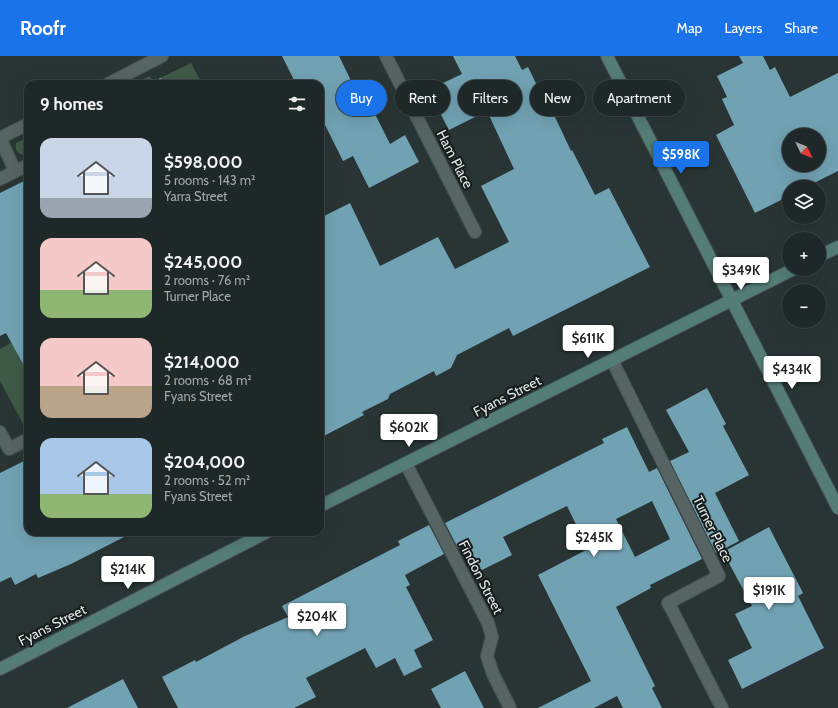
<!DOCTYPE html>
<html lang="en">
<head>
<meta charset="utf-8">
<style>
	:root { --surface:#1f2828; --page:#2c3434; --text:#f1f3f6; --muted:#a1a6a8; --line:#3c4445; --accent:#1a73e8 }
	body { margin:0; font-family:Cabin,sans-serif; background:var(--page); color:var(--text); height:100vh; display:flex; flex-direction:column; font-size:15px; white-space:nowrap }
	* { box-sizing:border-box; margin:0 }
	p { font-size:13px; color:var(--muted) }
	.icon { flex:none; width:22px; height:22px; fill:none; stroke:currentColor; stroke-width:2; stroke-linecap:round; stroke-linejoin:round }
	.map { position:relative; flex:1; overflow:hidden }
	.drawer { position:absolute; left:24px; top:24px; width:300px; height:456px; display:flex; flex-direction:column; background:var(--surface); border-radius:12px; box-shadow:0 4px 16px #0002,0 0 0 1px var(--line) }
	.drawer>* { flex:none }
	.guide { position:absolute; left:336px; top:24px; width:380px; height:36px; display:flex; gap:8px }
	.needle { width:26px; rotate:133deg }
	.buttons { position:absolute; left:782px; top:72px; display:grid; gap:8px }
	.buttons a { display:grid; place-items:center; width:44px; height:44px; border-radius:50%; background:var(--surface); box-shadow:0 4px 16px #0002,0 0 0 1px var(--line); font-size:20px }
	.price { position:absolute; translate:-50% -34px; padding:0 9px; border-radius:4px; background:#fff; color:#222; font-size:13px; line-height:26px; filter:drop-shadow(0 1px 2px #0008) }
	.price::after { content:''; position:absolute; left:50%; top:24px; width:12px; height:9px; margin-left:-6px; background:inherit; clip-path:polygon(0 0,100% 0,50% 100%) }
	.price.active { background:var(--accent); color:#fff }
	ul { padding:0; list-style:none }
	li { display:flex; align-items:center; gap:12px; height:100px; padding:0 16px }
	li span { display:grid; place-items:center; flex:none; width:112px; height:80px; border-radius:12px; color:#555 }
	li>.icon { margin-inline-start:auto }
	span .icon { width:48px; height:48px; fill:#fffc; stroke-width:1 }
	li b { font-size:17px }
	h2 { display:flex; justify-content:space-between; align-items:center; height:48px; padding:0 16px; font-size:17px }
	.pill { padding:0 14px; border-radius:18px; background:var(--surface); box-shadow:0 4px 16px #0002,0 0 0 1px var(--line); font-size:14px; line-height:36px }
	.pill.active { background:var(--accent); color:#fff }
	header { display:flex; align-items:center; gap:24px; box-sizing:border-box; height:56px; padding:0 20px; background:var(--accent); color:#fff }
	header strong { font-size:19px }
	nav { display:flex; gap:22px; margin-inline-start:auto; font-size:14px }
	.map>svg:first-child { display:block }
</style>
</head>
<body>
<header>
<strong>Roofr</strong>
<nav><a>Map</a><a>Layers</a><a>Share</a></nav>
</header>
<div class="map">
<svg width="838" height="652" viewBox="0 0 838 652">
	<rect width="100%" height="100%" fill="#293535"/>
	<path fill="#3e5a47" d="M191 7 202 28H134L149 20 154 25Z
		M28 81V96L23 99C16 97 15 94 16 87Z
		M28 278 18 298 28 317V375H27L0 325V293Z"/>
	<path fill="#71a2b3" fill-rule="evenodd" d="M282 0H339L362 47 368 44 390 88 405 79 419 106 369 132 353 100 343 105 320 59V28H296Z
		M453 0H515L522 14 528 11 545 46 547 44 571 95 572 94 595 139 609 132 650 211 513 280 509 272 457 299 451 312 436 320 434 315 390 338 388 343 362 356 364 359 320 382V162L350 147 380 210 438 181 455 213 509 186 481 130 514 113 487 55 449 74 428 34 462 18Z
		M739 0H763L770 14 775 11 790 41 838 17V115L806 131H789V140L755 157 716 79 734 69 722 43 727 41 717 20 743 7ZM789 79H819V109H789Z
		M28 123V317L6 277 0 280V137Z
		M707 332 726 368 723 370 749 419 715 437 739 485 716 497 670 405 689 396 666 354Z
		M627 371 649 416 657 412 702 503 650 529 651 532 616 551 655 630 652 632 662 652H623L617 640 594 652H538L591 625 538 519 588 493 567 450 503 481 512 499 476 517 463 489 458 492 445 467 604 387 602 383ZM652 445 670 483 635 501 616 463Z
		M28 403V476H134L71 508 38 522 36 518 15 529 11 521 0 526V417Z
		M429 469 444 498 405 519 410 529 406 531 433 584 414 594 422 611 404 620 395 602 376 612 365 592 306 622 316 641 294 652H178L162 621 195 604 196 606 245 580 288 561 282 550 400 489 398 485Z
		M769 471 803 537 798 540 824 592 742 633 728 604 752 592 735 558 752 550 723 496Z
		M465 615 484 652H441L431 633Z
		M123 623 138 652H67Z"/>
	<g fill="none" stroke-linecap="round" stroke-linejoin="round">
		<g stroke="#485151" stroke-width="14">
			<path id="lane" d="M386 0 475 176
				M0 82 15 115
				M0 123 28 109
				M612 304 719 520 668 547 671 552
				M0 376 9 393 28 383"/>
		</g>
		<g stroke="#485151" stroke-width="14">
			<path id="street" d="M108 28 162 0
				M0 82 28 68
				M406 408 488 567 492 581 487 600 493 618 510 652
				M671 552 722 652"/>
		</g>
		<g stroke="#485151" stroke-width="14">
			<path id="secondary" d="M607 0 838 452
				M819 200 838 191
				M320 450 794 213
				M0 613 267 476"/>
		</g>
		<path stroke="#818b8b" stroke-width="2.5" stroke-dasharray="2 3" stroke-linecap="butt" d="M160 22 163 28"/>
		<use href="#lane" stroke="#576464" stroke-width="12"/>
		<use href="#street" stroke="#576464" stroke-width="12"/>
		<use href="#secondary" stroke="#537d76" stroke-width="12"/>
	</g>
	<g text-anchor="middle" stroke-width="4" stroke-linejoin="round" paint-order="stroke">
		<g font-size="14" fill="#e2e9e9" stroke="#161b1b">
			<text transform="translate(455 103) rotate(63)" y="5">Ham Place</text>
			<text transform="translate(507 340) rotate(-27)" y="5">Fyans Street</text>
			<text transform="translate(713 473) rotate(64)" y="5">Turner Place</text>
			<text transform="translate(481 521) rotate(63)" y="5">Findon Street</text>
			<text transform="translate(52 569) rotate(-27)" y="5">Fyans Street</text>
		</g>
	</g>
</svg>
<div class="buttons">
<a><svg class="needle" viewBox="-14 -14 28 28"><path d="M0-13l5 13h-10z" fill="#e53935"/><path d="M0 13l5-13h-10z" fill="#a1a6a8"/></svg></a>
<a><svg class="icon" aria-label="layers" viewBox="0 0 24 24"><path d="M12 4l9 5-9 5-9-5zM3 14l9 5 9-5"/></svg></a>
<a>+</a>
<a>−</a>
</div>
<b class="price active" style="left:681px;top:119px">$598K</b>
<b class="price" style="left:741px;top:235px">$349K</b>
<b class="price" style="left:588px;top:303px">$611K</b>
<b class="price" style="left:792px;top:334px">$434K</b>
<b class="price" style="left:409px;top:392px">$602K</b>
<b class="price" style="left:594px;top:502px">$245K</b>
<b class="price" style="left:128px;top:534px">$214K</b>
<b class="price" style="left:769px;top:555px">$191K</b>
<b class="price" style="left:317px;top:581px">$204K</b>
<div class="guide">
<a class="pill active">Buy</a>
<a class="pill">Rent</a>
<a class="pill">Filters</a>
<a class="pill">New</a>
<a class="pill">Apartment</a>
</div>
<section class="drawer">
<h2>9 homes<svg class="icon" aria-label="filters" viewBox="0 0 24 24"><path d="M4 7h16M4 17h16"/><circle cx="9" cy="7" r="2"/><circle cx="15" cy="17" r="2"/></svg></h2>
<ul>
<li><span style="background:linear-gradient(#c9d6e8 75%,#9aa5b1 0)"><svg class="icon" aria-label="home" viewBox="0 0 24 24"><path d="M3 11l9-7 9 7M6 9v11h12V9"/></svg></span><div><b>$598,000</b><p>5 rooms · 143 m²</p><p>Yarra Street</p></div></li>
<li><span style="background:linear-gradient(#f6c9c9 65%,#8fb573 0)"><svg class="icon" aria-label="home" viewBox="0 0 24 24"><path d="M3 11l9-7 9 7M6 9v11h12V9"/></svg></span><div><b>$245,000</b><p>2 rooms · 76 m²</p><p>Turner Place</p></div></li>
<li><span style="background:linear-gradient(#f6c9c9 60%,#b9a48a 0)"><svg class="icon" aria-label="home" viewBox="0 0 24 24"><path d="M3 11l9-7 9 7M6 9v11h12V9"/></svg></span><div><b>$214,000</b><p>2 rooms · 68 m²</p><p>Fyans Street</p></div></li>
<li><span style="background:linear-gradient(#a9c7e8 70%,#8fb573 0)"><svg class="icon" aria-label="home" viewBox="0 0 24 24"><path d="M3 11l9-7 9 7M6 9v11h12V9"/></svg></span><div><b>$204,000</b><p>2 rooms · 52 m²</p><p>Fyans Street</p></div></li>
</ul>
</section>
</div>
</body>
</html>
